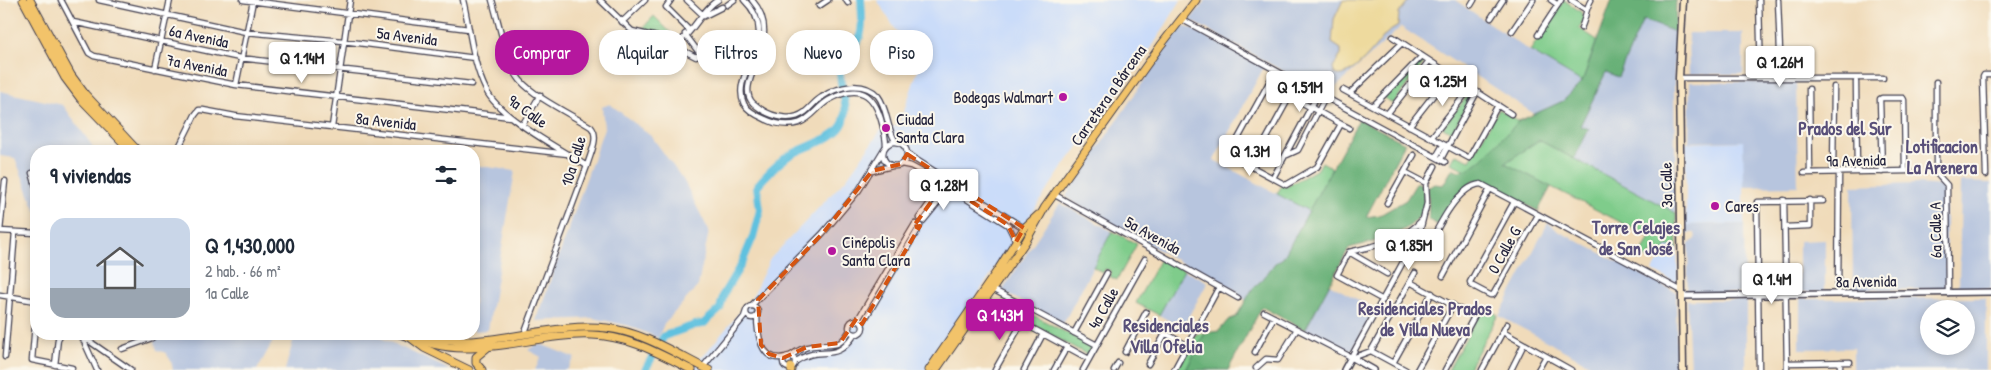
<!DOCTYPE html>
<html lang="es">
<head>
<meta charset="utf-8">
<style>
	:root { --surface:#fff; --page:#f6f6f7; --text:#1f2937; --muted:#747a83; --line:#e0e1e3; --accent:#b5179e }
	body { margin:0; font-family:"Patrick Hand",sans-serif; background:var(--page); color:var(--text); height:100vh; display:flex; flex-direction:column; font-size:19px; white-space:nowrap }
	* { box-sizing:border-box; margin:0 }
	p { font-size:16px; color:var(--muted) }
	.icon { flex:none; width:28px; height:28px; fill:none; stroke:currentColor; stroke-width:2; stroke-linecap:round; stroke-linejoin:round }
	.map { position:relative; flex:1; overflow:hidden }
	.panel { position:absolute; left:30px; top:145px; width:450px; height:195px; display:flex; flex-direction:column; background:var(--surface); border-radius:20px; box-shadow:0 2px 8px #0003 }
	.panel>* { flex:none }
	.hud { position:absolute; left:495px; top:30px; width:475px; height:45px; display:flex; gap:10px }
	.fabs { position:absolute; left:1920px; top:300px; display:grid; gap:10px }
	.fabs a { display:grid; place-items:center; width:55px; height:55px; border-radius:50%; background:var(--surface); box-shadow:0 2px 8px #0003; font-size:25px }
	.price { position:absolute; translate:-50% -42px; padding:0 11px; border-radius:5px; background:#fff; color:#222; font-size:16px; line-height:32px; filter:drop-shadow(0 1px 2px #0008) }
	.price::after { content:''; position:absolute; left:50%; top:30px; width:15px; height:11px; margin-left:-8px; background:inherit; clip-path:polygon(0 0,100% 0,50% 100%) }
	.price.active { background:var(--accent); color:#fff }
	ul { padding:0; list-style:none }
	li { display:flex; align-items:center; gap:15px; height:125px; padding:0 20px }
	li+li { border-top:1px solid var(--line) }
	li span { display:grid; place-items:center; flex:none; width:140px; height:100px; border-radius:15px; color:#555 }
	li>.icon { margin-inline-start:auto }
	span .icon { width:60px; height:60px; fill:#fffc; stroke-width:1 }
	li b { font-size:21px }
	h2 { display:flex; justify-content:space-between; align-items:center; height:60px; padding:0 20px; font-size:21px }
	.chip { padding:0 18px; border-radius:20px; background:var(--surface); box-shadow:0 2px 8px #0003; font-size:18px; line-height:45px }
	.chip.active { background:var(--accent); color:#fff }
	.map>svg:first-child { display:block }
</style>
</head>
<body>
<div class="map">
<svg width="1991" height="370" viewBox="0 0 1991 370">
	<rect width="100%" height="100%" fill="#fbf7ec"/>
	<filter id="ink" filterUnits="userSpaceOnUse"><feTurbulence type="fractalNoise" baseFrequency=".02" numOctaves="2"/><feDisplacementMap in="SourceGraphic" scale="10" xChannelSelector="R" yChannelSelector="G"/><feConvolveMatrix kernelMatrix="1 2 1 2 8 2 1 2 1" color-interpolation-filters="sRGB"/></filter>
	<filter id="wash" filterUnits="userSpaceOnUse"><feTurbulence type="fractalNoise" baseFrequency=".0096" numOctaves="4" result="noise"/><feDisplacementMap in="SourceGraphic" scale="20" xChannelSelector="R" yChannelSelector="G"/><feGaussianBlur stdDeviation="1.12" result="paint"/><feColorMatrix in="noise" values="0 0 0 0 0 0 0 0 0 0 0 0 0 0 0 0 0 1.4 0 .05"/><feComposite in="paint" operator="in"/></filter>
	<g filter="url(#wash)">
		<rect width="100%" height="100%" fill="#f0dbba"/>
		<path fill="#cadcf9" d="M877 0H1181L1154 44 1060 171 927 370H697L687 365 703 356 751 299 770 259 847 178 881 130 899 125 919 67Z
			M1744 141V224L1686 225V143Z
			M1667 245 1677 248 1678 284 1653 271Z"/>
		<path fill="#b7c5de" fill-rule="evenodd" d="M1206 0H1455L1531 52 1582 82 1563 101 1536 115 1401 27 1327 95 1190 20Z
			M1643 19 1675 32 1674 92 1676 213 1574 159 1589 130 1580 126 1606 72 1618 76Z
			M1186 26 1264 67 1214 160 1309 211 1283 258 1275 263 1263 279 1253 288 1246 300 1238 295 1239 293 1218 280 1210 279 1071 201 1066 196 1168 45 1182 27Z
			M1688 33H1743V74H1689Z
			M1690 82H1796L1798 186 1744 187 1743 141 1689 142Z
			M0 91 63 105 96 151H36V212L15 158 0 156Z
			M610 104 652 137 684 181 709 231 698 286 664 324 658 338 630 326 593 318 536 321 604 128 602 107Z
			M474 165 515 171 488 330 474 331Z
			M1961 182 1991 183V289H1959Z
			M1917 184 1946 186V289L1853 290 1852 186Z
			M1060 203 1112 231 1063 324 1002 291Z
			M1548 223 1560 232 1676 292 1677 370H1591L1593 366 1499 316Z
			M1744 224 1745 293H1687L1689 244 1696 239 1695 233H1686V225Z
			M1825 240V292H1799V241Z
			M1184 270 1208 282 1182 328 1159 315Z
			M1329 284 1375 309 1353 349 1345 351 1305 330Z
			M1986 298V370H1853V348L1800 349V299ZM1929 309H1966V346H1929Z
			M1687 300H1746V370H1690Z
			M152 334H277L257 370H173L171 361 166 353 157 350Z
			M295 334H373L450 370H285Z
			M536 345H543L575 358 567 370H535L541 357 528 350Z"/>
		<path fill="#7fcc8b" stroke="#507763" d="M1564 0 1581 12 1582 16 1585 18 1579 28 1597 40 1582 82 1530 51Z
			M654 16 677 39 672 42 657 34 641 30Z
			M1423 60 1425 61 1393 104 1384 98Z
			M1471 91 1473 93 1452 132 1443 127Z
			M1499 109 1519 121 1482 159 1469 170 1464 169 1451 163 1456 154 1470 160Z
			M1539 140 1676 213 1677 248 1667 246 1660 258 1651 253 1648 259 1641 255 1650 237 1504 163Z
			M1322 162 1332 168 1309 211 1277 194 1282 185 1286 187 1318 169Z
			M1112 231 1137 244 1117 280 1109 276 1111 273 1109 270 1105 269 1103 273 1093 267Z
			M1161 257 1184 270 1159 315 1136 303Z
			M1483 307 1498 315 1468 370H1448Z
			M1032 316 1037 317 1093 347 1088 355 1031 324 1030 320Z
			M1205 333 1186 370H1177L1196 334Z"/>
		<path fill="#67b077" stroke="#446959" d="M1612 0H1676L1675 32 1643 20 1618 77 1606 72 1580 126 1589 129 1574 159 1539 140 1505 163 1551 187 1538 211 1484 182 1475 180 1458 195 1439 226 1429 220 1428 186 1435 184 1443 185 1453 168 1457 171 1469 169 1482 159 1519 121 1563 101 1582 82Z
			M1359 119 1405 143 1366 217 1380 215 1406 200 1417 182 1422 185C1423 192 1425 201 1423 208 1416 234 1371 242 1349 248L1305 330 1262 307 1228 370H1186L1205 333 1219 331 1228 320 1236 317 1253 288 1263 279 1275 263 1283 258Z"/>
		<path fill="#eeda9e" stroke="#887e6c" d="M1343 0H1409L1399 13 1398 26C1394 29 1389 31 1385 35 1377 45 1347 85 1334 73L1333 67 1341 55V49L1332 43 1334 19Z"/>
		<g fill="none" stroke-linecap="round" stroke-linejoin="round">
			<path stroke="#61c1df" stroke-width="8" d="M645 370 664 336 695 325 703 324 720 309 724 293 742 263 753 237 760 210 757 186C766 175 775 166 787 157 801 147 838 140 844 121 850 102 836 81 841 61 843 51 851 51 856 45 864 34 862 13 861 0"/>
		</g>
	</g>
	<g filter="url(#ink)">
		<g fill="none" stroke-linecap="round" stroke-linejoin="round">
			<g stroke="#413e4e" stroke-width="7">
				<path id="minor" d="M61 0 89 53 94 56 236 85 511 117
					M99 0 246 32 343 41 475 58
					M243 0 469 29
					M463 0C470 29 472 62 486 90 499 117 560 149 587 166
					M492 0C499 22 506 63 520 80 534 97 572 115 591 127 600 137 590 154 587 166L524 335
					M600 0 632 31 657 37 696 57 704 51
					M671 0 666 7 689 30
					M687 0 704 16
					M744 0C784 39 729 72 744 104 748 111 758 116 765 119 775 124 788 126 799 123 812 118 818 106 829 100 859 83 874 93 882 123 884 131 886 138 886 146
					M752 0C787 40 732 82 753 103 766 115 789 124 805 112 811 107 815 101 822 97 838 86 864 80 878 96 888 109 886 128 896 142
					M846 0 848 3
					M1551 0 1558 5
					M1571 0 1585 9
					M1759 0 1761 78
					M1778 0 1781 78
					M727 5 734 0
					M1471 5 1474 0
					M819 6 828 0
					M704 16 722 7
					M1491 18 1503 0
					M1181 19 1445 162
					M73 22 240 58 471 84
					M622 22 645 0
					M1581 28C1586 18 1585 10 1591 0
					M1512 31 1533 0
					M685 34 700 54
					M1538 35 1561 0
					M1393 37 1511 114
					M671 45C690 41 701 9 718 0
					M655 48 659 38
					M155 69 170 0
					M1679 78H1883
					M1856 82 1857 172
					M1936 82V173L1947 185 1948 293
					M1268 84 1341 124
					M236 85 253 1
					M1809 89 1810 173
					M1343 90 1469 158 1498 105
					M1350 93 1402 43
					M1373 106 1422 56
					M1387 114 1429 61
					M523 124 540 95
					M1409 126 1450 74
					M332 127 350 0
					M1431 138 1471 87
					M883 154a12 12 0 1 1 24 0a12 12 0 1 1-24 0Z
					M177 151 195 115 199 110H203L235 116 568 154
					M1224 152 1286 185 1317 167 1341 124 1349 128
					M907 154 1024 228
					M1229 155 1272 77
					M1287 155 1298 150 1325 98
					M1436 157 1443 145
					M1441 159 1477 92
					M901 164 911 166 940 182 1008 225 1020 249
					M1251 167 1290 96
					M872 171 892 166
					M1405 172 1426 183
					M1833 172 1834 87
					M1882 172 1880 99 1882 98H1903L1904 100 1905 171
					M32 173 36 186
					M1804 173 1909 171
					M1986 175 1983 77 1984 75H1991
					M1273 178 1318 94
					M1055 195 1238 298
					M1784 200 1787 370
					M1514 202 1470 282 1471 285 1490 295H1493L1538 215
					M1387 203 1414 155
					M919 218 940 189V182
					M923 221 950 188
					M1785 227 1810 226V200
					M1419 230 1433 238
					M0 231 5 181
					M0 231 36 233
					M1385 243 1400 252
					M1349 252C1374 246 1404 241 1422 220
					M1349 252 1337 275 1383 300
					M1349 252 1387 274
					M1423 257C1434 236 1455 186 1481 184L1682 291
					M1443 276 1490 189
					M1410 282 1474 317 1445 370
					M992 289 1097 345
					M1838 294 1839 172
					M0 295 36 301
					M1019 304 1017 311 1021 322
					M751 306 823 233 859 190 884 149
					M746 312a6 6 0 1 1 12 0a6 6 0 1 1-12 0Z
					M36 312 32 360 72 368
					M1264 312 1351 357 1420 231 1427 203 1426 183 1435 166
					M757 314C757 332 760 364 786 357
					M849 327a7 7 0 1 1 14 0a7 7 0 1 1-14 0Z
					M857 321 915 224
					M1142 321 1187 345
					M1021 322 1089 359
					M862 324 920 226
					M1503 332 1571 370
					M1074 333 1107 273
					M79 334 131 370
					M82 337 97 370
					M122 349 152 338 154 334
					M1371 351 1415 273
					M1125 352 1146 312
					M1255 352 1274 317
					M790 356C797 351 804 347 812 346 832 343 838 351 850 330
					M783 362a6 6 0 1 1 12 0a6 6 0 1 1-12 0Z
					M5 357 15 232
					M1352 358 1371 351 1406 370
					M795 362C821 343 834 366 855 334
					M1840 362V370
					M1393 363 1432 293
					M1787 363 1850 362
					M1148 364 1165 334
					M55 365 58 339 61 334
					M703 367 744 317 746 311
					M1256 368 1266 359 1278 360 1297 329
					M995 370 1029 310
					M1024 370 1043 334
					M1054 370 1067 347
					M1083 370 1145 259
					M1114 370 1118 363
					M1174 370 1219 287
					M1417 370 1453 305
					M1482 370 1507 324
					M1511 370 1524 344
					M1538 370 1546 356
					M1759 370 1757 202 1823 201"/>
			</g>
			<g stroke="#413e4e" stroke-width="8">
				<path id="tertiary" d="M1682 296 1991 292
					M1344 370 1351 357 1374 370"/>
			</g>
			<g stroke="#413e4e" stroke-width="9">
				<path id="secondary" d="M1683 370 1679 78 1683 0"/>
			</g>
			<g stroke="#413e4e" stroke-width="9">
				<path id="primary" d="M412 339 424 348 469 370
					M482 370 476 363V357L488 347
					M929 370 999 268 1024 228 1038 215
					M936 370 1026 241 1045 207 1161 45 1196 0"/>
			</g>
			<g stroke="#413e4e" stroke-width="9">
				<path id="trunk" d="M23 0 65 78 80 98 131 151
					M30 0 71 75 85 94 138 151
					M400 334C419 341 441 348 463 348 506 349 549 333 592 335 629 336 660 354 692 370
					M418 334C435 338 453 342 471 341 516 339 562 323 607 328 643 332 678 355 709 370
					M791 370V367"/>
			</g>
			<use href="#minor" stroke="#fff" stroke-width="4.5"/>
			<use href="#tertiary" stroke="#fff" stroke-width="5"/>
			<use href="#secondary" stroke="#fae7c3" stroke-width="6"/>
			<use href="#primary" stroke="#f2c36a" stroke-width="7"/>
			<use href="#trunk" stroke="#f2c36a" stroke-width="7"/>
		</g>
	</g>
	<path fill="#d45411" fill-opacity="0.2" stroke="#d45411" stroke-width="4" stroke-dasharray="10 6" stroke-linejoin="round" d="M907 154 1024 228 1016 242 1008 225 944 184 913 227 920 226 862 324 857 318 840 343 807 347 783 358 769 354 761 345 758 300 823 233 872 171 901 164Z"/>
	<g fill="#b5179e" stroke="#fbf7ec" stroke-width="2">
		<circle cx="1063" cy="97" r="5"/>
		<circle cx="886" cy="128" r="5"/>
		<circle cx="1715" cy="206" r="5"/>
		<circle cx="832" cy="251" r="5"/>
	</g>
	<g text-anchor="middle" stroke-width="4" stroke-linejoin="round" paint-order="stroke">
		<g font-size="16" fill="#22223b" stroke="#fbf7ec">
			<text transform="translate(199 36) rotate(12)" y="6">6a Avenida</text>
			<text transform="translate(407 36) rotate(7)" y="6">5a Avenida</text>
			<text transform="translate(197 65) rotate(11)" y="6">7a Avenida</text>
			<text transform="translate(1108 95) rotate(-55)" y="6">Carretera a Bárcena</text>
			<text transform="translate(528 111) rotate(36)" y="6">9a Calle</text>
			<text transform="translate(386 121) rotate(6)" y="6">8a Avenida</text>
			<text transform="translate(1856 160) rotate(-1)" y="6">9a Avenida</text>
			<text transform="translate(573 161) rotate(-73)" y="6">10a Calle</text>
			<text transform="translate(1666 185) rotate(-91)" y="6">3a Calle</text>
			<text transform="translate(1935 230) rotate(-91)" y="6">6a Calle A</text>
			<text transform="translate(1153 235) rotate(29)" y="6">5a Avenida</text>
			<text transform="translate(1504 250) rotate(-61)" y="6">0 Calle G</text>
			<text transform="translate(1866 281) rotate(-1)" y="6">8a Avenida</text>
			<text transform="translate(1103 308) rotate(-61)" y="6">4a Calle</text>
		</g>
		<g font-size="16" fill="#22223b" stroke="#fbf7ec" text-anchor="start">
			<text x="1053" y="103" text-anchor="end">Bodegas Walmart</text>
			<text x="896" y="125">Ciudad<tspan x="896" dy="18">Santa Clara</tspan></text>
			<text x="1725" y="212">Cares</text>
			<text x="842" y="248">Cinépolis<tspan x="842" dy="18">Santa Clara</tspan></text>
		</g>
		<g font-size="18" font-weight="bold" fill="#584f79" stroke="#fbf7ec">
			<text x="1845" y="135">Prados del Sur</text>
			<text x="1942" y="153">Lotificacion<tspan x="1942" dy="21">La Arenera</tspan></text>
			<text x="1636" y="234">Torre Celajes<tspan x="1636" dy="21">de San José</tspan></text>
			<text x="1425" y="315">Residenciales Prados<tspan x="1425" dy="21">de Villa Nueva</tspan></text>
			<text x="1166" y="332">Residenciales<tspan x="1166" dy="21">Villa Ofelia</tspan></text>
		</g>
	</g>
</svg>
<div class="fabs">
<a><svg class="icon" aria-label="layers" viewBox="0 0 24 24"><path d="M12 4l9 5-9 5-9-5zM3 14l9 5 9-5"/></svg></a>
</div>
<b class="price" style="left:302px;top:84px">Q 1.14M</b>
<b class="price" style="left:1780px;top:88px">Q 1.26M</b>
<b class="price" style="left:1443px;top:107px">Q 1.25M</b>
<b class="price" style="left:1300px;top:113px">Q 1.51M</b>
<b class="price" style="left:1250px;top:177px">Q 1.3M</b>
<b class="price" style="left:944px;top:211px">Q 1.28M</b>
<b class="price" style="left:1409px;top:271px">Q 1.85M</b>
<b class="price" style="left:1772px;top:305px">Q 1.4M</b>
<b class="price active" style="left:1000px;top:341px">Q 1.43M</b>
<div class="hud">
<a class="chip active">Comprar</a>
<a class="chip">Alquilar</a>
<a class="chip">Filtros</a>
<a class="chip">Nuevo</a>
<a class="chip">Piso</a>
</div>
<section class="panel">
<h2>9 viviendas<svg class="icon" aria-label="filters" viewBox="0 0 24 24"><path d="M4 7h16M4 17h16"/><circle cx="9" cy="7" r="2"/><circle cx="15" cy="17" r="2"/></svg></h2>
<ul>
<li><span style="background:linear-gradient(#c9d6e8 70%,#9aa5b1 0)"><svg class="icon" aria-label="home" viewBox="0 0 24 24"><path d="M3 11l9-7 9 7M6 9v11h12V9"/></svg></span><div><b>Q 1,430,000</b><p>2 hab. · 66 m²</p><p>1a Calle</p></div></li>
</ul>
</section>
</div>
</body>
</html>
